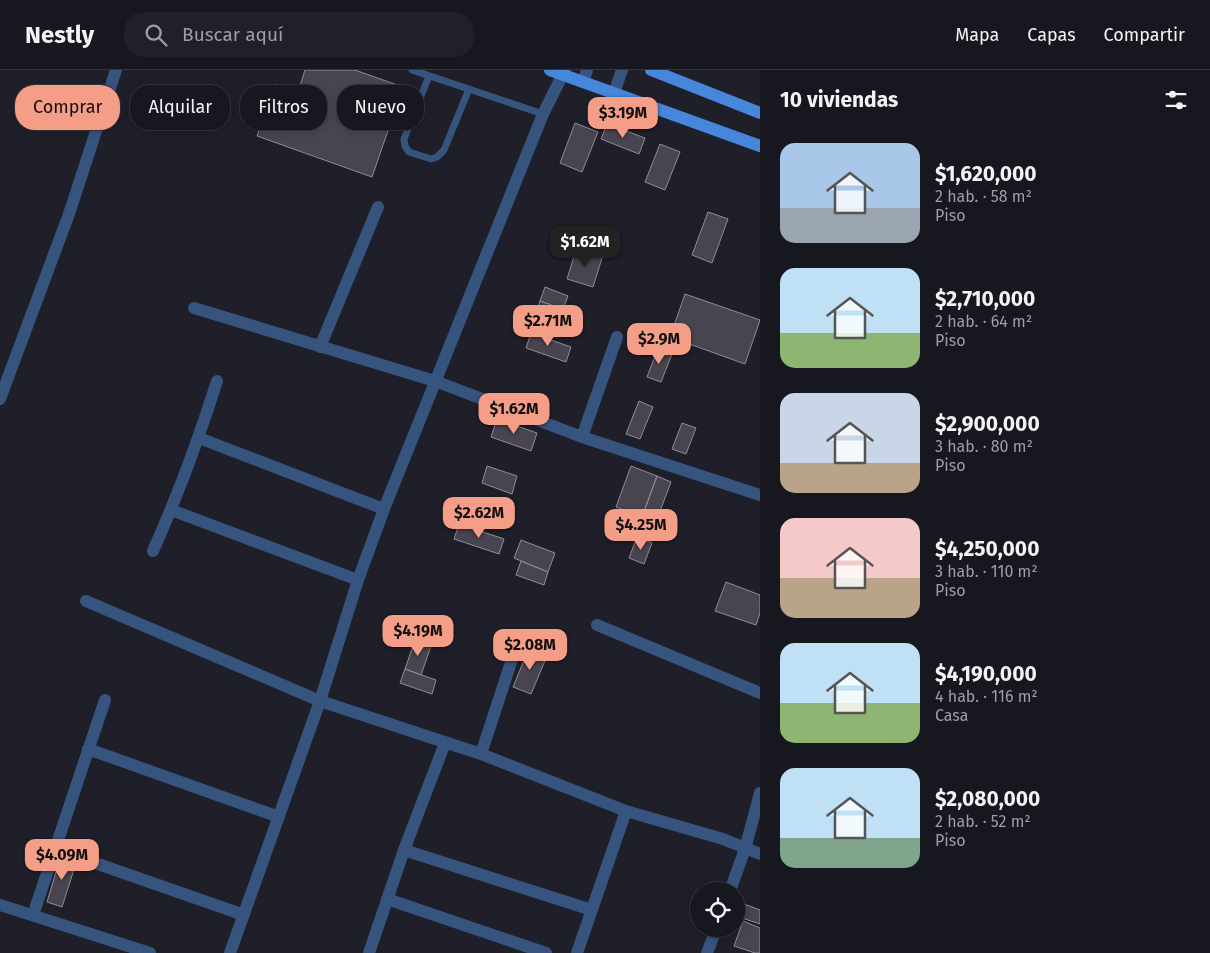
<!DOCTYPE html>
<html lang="es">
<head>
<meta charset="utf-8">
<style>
	:root { --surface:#16171f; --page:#1f2028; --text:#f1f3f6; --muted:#9e9fa4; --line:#35363d; --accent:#f49e88 }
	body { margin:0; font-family:"Fira Sans",sans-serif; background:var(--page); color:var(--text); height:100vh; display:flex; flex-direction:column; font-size:19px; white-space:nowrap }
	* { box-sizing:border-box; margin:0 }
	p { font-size:16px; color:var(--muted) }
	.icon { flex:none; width:28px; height:28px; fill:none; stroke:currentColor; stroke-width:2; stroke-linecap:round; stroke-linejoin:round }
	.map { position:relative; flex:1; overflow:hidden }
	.details { display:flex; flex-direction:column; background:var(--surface); width:450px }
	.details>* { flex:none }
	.guide { position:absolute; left:15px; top:15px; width:475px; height:45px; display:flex; gap:10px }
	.buttons { position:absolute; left:690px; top:812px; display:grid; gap:10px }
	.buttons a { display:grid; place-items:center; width:55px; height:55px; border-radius:50%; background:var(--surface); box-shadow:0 2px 8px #0003,0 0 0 1px var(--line); font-size:25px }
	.price { position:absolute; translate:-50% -42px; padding:0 11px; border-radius:10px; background:var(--accent); color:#111; font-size:16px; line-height:32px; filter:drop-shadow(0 1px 2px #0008) }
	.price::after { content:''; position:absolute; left:50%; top:30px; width:15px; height:11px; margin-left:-8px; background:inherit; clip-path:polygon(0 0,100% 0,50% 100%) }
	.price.selected { background:#222; color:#fff }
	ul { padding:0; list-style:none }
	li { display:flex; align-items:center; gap:15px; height:125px; padding:0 20px }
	li span { display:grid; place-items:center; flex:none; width:140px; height:100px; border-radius:15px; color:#555 }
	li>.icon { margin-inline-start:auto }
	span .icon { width:60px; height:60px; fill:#fffc; stroke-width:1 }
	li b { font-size:21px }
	h2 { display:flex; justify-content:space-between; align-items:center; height:60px; padding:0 20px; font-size:21px }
	.tag { padding:0 18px; border-radius:20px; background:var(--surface); box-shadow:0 2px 8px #0003,0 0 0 1px var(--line); font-size:18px; line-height:45px }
	.tag.selected { background:var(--accent); color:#111 }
	header { display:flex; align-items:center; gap:30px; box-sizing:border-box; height:70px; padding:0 25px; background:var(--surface); border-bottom:1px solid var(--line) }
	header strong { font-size:24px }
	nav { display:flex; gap:28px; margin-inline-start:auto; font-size:18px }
	.search { width:350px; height:45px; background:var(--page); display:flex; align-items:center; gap:12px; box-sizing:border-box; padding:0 18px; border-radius:20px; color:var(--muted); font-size:19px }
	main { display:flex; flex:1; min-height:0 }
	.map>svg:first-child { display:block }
</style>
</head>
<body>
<header>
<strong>Nestly</strong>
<div class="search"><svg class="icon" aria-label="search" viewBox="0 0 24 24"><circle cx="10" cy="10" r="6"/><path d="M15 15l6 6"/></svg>Buscar aquí</div>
<nav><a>Mapa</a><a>Capas</a><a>Compartir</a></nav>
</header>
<main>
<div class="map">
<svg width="760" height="883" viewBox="0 0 760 883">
	<rect width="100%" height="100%" fill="#1e1f29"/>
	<path fill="#494550" stroke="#908b98" d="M305 0H355L403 17 372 107 257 66 275 14 298 22Z
		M575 53 598 62 582 102 560 93Z
		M607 54 645 68 639 84 601 69Z
		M660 74 680 82 665 120 645 112Z
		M708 142 728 149 712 193 692 185Z
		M576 180 602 188 593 217 567 209Z
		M545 217 568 226 563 239 540 231Z
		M685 224 760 250 745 294 670 267Z
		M540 231 576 244 571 259 535 246Z
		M531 263 571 277 566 292 526 278Z
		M658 278 672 284 661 312 647 307Z
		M639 331 653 337 640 369 626 364Z
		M497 349 537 363 531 381 491 367Z
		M682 353 696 358 686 384 672 379Z
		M487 396 517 406 512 424 482 413Z
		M631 396 657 406 642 447 616 437Z
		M657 406 671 412 656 452 642 447Z
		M459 454 504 469 499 484 454 469Z
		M637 467 652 473 644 494 629 488Z
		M521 470 555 483 548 502 514 488Z
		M521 491 548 502 544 515 516 505Z
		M726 512 760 525V543L756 555 715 541Z
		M415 570 431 576 421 605 405 599Z
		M529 578 547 586 531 624 513 617Z
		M405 599 436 610 432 624 400 613Z
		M61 785 77 790 62 837 47 832Z
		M739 832 760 840V854L736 846Z
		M743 851 760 858V883H755L734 876Z"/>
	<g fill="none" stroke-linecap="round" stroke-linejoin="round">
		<path stroke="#36547d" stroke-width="7" d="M412 0 543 44
			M429 6 404 69 405 76 409 82 431 89 437 87 444 80 469 19"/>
		<path stroke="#36547d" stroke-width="12" d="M583 12 587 0
			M614 23 622 0
			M194 238 435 311 582 367 760 425
			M320 277 378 137
			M0 329 69 144 116 0
			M582 367 617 267
			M199 368 384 439
			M171 440 358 510
			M153 481C178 425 199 368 217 311
			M86 531 320 631 481 684 626 741 723 769 760 784
			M597 555 760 623
			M88 679 279 747
			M481 684 516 577
			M55 779 244 845
			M404 780 592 840
			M730 821 745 779 760 723
			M387 829 546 883
			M0 835 150 883
			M33 845 105 630
			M230 883 320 631 358 510 384 439 543 44 565 0
			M369 883 404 780 445 673
			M577 883 626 741
			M707 883 716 859"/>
		<path stroke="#4686db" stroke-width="12" d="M550 0 760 76
			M651 0 760 43"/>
	</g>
</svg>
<div class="buttons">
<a><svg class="icon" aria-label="locate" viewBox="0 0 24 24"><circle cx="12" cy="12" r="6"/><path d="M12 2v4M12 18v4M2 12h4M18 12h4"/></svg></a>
</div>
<b class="price" style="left:623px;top:69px">$3.19M</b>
<b class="price selected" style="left:585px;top:198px">$1.62M</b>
<b class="price" style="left:548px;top:277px">$2.71M</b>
<b class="price" style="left:659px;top:295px">$2.9M</b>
<b class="price" style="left:514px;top:365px">$1.62M</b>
<b class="price" style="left:479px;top:469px">$2.62M</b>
<b class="price" style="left:641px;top:481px">$4.25M</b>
<b class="price" style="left:418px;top:587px">$4.19M</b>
<b class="price" style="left:530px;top:601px">$2.08M</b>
<b class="price" style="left:62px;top:811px">$4.09M</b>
<div class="guide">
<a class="tag selected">Comprar</a>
<a class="tag">Alquilar</a>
<a class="tag">Filtros</a>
<a class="tag">Nuevo</a>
</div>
</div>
<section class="details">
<h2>10 viviendas<svg class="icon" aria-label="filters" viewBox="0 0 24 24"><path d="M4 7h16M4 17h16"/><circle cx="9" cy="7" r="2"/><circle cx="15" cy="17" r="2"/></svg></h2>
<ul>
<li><span style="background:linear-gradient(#a9c7e8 65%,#9aa5b1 0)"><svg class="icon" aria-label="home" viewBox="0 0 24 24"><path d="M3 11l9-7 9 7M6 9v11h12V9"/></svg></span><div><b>$1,620,000</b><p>2 hab. · 58 m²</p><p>Piso</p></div></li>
<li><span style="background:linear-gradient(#bfe0f5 65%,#8fb573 0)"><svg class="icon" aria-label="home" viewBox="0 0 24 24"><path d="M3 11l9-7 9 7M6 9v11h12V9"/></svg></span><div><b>$2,710,000</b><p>2 hab. · 64 m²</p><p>Piso</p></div></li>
<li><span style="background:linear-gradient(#c9d6e8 70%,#b9a48a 0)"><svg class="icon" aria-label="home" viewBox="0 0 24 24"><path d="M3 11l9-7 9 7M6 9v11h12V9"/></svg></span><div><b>$2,900,000</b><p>3 hab. · 80 m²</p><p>Piso</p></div></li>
<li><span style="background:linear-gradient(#f6c9c9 60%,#b9a48a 0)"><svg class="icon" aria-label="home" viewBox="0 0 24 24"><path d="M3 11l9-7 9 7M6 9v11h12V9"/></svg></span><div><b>$4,250,000</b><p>3 hab. · 110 m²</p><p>Piso</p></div></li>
<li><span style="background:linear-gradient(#bfe0f5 60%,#8fb573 0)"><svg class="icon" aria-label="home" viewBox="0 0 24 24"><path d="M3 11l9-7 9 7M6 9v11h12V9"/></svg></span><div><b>$4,190,000</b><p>4 hab. · 116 m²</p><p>Casa</p></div></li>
<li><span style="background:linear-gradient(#bfe0f5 70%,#7fa58c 0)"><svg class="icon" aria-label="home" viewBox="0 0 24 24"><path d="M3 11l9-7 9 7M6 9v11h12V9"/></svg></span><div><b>$2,080,000</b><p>2 hab. · 52 m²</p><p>Piso</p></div></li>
</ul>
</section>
</main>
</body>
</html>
